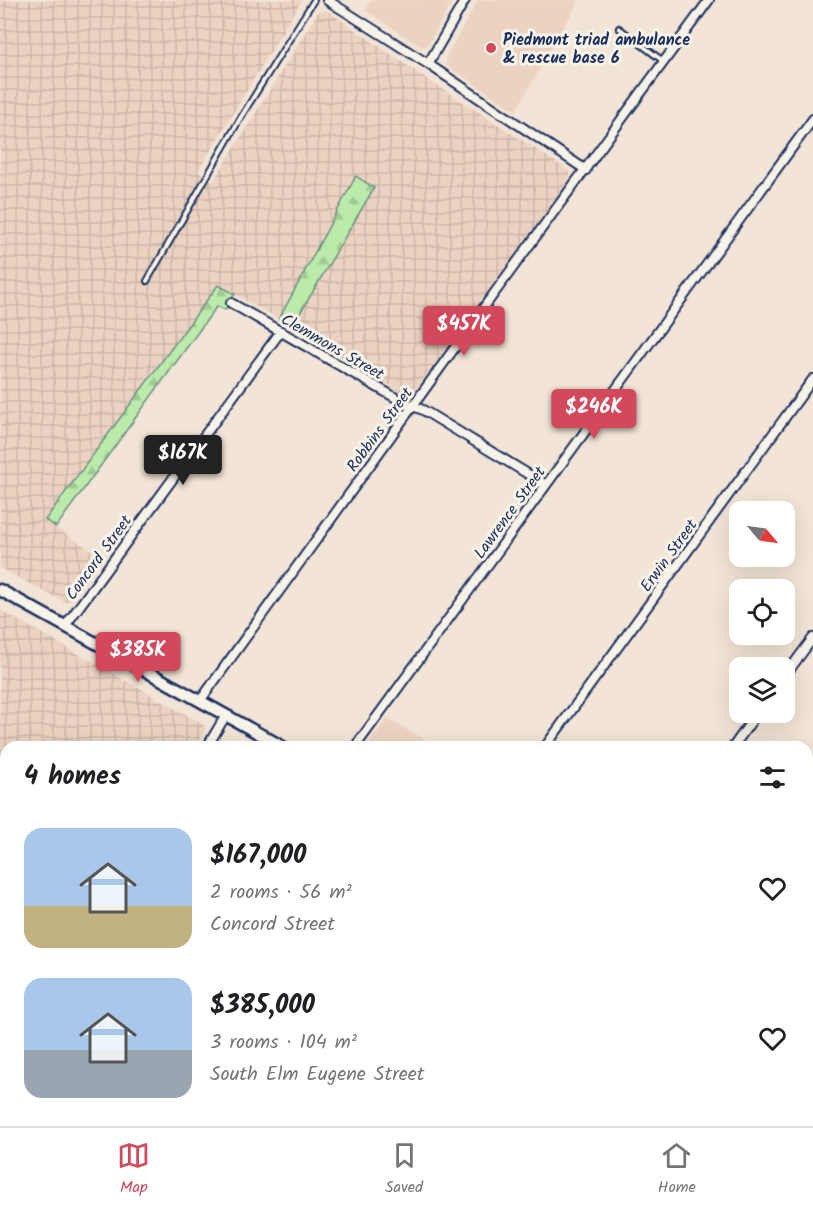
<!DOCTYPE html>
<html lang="en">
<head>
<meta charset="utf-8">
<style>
	:root { --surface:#fff; --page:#f6f6f6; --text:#202124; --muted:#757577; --line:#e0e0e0; --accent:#d1495b }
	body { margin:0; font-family:Kalam,sans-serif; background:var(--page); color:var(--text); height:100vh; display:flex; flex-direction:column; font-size:22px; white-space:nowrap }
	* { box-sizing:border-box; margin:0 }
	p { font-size:20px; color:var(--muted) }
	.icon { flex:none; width:33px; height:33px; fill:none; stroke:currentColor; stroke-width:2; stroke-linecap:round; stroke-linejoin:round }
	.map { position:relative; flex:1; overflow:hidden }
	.sheet { position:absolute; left:0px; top:741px; width:813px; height:386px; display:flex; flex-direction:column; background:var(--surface); border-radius:18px 18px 0 0; box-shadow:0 6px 24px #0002 }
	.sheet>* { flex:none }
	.needle { width:39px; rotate:119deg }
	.tools { position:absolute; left:729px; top:501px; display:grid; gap:12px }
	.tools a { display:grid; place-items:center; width:66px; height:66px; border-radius:12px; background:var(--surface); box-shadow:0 6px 24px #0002; font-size:30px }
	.price { position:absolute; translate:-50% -51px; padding:0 14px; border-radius:6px; background:var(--accent); color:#fff; font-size:20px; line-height:39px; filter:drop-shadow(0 2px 3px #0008) }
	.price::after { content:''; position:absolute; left:50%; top:36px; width:18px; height:14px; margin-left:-9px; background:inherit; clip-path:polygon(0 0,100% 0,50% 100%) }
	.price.current { background:#222; color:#fff }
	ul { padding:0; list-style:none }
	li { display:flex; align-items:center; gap:18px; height:150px; padding:0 24px }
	li span { display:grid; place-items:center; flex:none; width:168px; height:120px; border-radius:18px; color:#555 }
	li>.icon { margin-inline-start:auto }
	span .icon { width:72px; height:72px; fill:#fffc; stroke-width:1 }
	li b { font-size:26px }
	h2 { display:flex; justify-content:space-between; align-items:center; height:72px; padding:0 24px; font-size:26px }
	.menu { display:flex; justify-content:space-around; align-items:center; height:84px; border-top:2px solid var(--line); background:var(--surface); font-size:16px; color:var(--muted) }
	.menu a { display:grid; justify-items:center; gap:3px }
	.menu .current { color:var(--accent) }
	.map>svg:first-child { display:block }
</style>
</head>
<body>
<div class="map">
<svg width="813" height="1126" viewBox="0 0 813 1126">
	<defs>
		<pattern id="industrial-grid" width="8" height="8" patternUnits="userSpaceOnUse" patternTransform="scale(1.5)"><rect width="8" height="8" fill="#ecd3c1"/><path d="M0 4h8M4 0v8" fill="none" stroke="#cab5a8"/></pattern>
		<pattern id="forest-firs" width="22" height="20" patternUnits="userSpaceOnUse" patternTransform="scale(1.5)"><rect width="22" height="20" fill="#bbebaa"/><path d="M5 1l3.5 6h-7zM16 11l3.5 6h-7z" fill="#a0ca95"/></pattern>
	</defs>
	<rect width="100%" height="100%" fill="#f2e4d6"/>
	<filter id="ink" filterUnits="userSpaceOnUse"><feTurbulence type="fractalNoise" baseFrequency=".0167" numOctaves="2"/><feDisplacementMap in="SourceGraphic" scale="12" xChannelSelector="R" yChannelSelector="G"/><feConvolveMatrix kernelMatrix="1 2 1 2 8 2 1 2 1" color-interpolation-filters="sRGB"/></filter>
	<g filter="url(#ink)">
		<path fill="#ecd3c1" d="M371 0H453L428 45 421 47 365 10Z
			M478 0H579L516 111 446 65 447 55Z
			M387 719 439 747H367Z
			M807 1064 813 1068V1126H776L766 1121 807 1120Z"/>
		<path fill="url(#industrial-grid)" d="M0 0H302L198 171 213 182 318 12 326 10 427 79 568 170 570 173 569 180 412 395H406L292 327 373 188 356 177 279 319 218 285 45 521 103 558 70 602H64L0 568Z
			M0 610 203 724 205 730 195 747H6V1120L696 1121 693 1126H0Z"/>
		<path fill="url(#forest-firs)" stroke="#6b8d84" stroke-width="1.5" d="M356 176 374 188 292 327 279 319Z
			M218 285 235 294 225 310 217 306 56 527 45 520Z
			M813 768V988L807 997V777Z"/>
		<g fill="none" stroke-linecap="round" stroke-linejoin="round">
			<g stroke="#1b2f5e" stroke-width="8">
				<path id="lane" d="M619 28 663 61
					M147 281 241 117 314 0
					M807 1045 813 1035
					M807 1080 813 1083
					M807 1110 813 1098
					M754 1120 763 1126
					M776 1120 789 1126
					M798 1126 801 1120"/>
			</g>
			<g stroke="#1b2f5e" stroke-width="12">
				<path id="street" d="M327 0 428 64 586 170
					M428 64 465 0
					M231 303 403 402 423 410 546 485
					M65 626 281 331
					M784 677 813 638
					M200 701 479 314 709 0
					M207 747 226 715
					M355 747 813 119
					M545 747 813 379
					M733 747 758 712
					M0 1101 3 1102 6 1097
					M232 1120 242 1126
					M483 1126 486 1120"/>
			</g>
			<g stroke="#1b2f5e" stroke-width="15">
				<path id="secondary" d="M0 590 283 747
					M807 1045 813 1048"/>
			</g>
			<use href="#lane" stroke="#f7f3e8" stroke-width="4"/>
			<use href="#street" stroke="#f7f3e8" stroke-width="8"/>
			<use href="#secondary" stroke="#f7f3e8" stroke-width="10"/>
			<g stroke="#1b2f5e" stroke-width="5">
				<path id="rail" d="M513 1126 517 1120
					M529 1126 533 1120
					M553 1126 557 1120"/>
			</g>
			<use href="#rail" stroke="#f7f3e8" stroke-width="3" stroke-dasharray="9" stroke-linecap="butt"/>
		</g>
	</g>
	<circle fill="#d1495b" stroke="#f7f3e8" stroke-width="2" cx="491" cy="48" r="6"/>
	<g text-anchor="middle" stroke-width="6" stroke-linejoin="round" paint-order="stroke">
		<g font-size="16" font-weight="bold" fill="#1b2f5e" stroke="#f7f3e8" text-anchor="start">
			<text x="503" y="45">Piedmont triad ambulance<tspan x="503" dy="18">&amp; rescue base 6</tspan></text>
		</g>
		<g font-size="16" fill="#1b2f5e" stroke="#f7f3e8">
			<text transform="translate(333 346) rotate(30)" y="6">Clemmons Street</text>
			<text transform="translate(379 429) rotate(-54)" y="6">Robbins Street</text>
			<text transform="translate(509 512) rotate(-54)" y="6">Lawrence Street</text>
			<text transform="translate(668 555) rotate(-54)" y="6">Erwin Street</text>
			<text transform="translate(98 557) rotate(-54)" y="6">Concord Street</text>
		</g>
	</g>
</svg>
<div class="tools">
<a><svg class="needle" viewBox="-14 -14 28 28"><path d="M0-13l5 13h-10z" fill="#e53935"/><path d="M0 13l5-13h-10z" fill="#757577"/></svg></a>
<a><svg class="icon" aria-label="locate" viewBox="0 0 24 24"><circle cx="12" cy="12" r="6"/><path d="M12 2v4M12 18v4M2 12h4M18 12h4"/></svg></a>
<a><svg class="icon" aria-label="layers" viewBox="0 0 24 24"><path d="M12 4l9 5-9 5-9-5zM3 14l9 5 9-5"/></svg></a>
</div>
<b class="price" style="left:464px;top:357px">$457K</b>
<b class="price" style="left:594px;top:440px">$246K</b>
<b class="price current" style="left:183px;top:486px">$167K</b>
<b class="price" style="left:138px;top:683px">$385K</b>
<section class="sheet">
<h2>4 homes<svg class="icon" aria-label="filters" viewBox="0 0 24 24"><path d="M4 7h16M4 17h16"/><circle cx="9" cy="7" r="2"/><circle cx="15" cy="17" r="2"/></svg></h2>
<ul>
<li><span style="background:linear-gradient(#a9c7e8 65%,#c2b280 0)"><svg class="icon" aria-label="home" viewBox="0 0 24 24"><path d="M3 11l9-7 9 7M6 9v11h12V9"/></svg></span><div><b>$167,000</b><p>2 rooms · 56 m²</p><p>Concord Street</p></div><svg class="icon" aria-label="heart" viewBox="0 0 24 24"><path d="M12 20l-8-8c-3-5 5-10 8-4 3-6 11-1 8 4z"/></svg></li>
<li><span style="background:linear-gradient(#a9c7e8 60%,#9aa5b1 0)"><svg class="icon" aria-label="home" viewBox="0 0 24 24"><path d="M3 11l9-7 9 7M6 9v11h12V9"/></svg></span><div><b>$385,000</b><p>3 rooms · 104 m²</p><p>South Elm Eugene Street</p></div><svg class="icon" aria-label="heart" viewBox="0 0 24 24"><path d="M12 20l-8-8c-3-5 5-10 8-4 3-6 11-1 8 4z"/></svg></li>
</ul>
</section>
</div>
<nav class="menu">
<a class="current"><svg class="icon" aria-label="map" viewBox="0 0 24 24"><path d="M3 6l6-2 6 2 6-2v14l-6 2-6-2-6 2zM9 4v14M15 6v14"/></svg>Map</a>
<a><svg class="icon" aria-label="saved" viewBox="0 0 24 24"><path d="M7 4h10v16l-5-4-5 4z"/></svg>Saved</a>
<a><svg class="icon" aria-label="home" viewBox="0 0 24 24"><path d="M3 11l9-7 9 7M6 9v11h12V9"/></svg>Home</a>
</nav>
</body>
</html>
